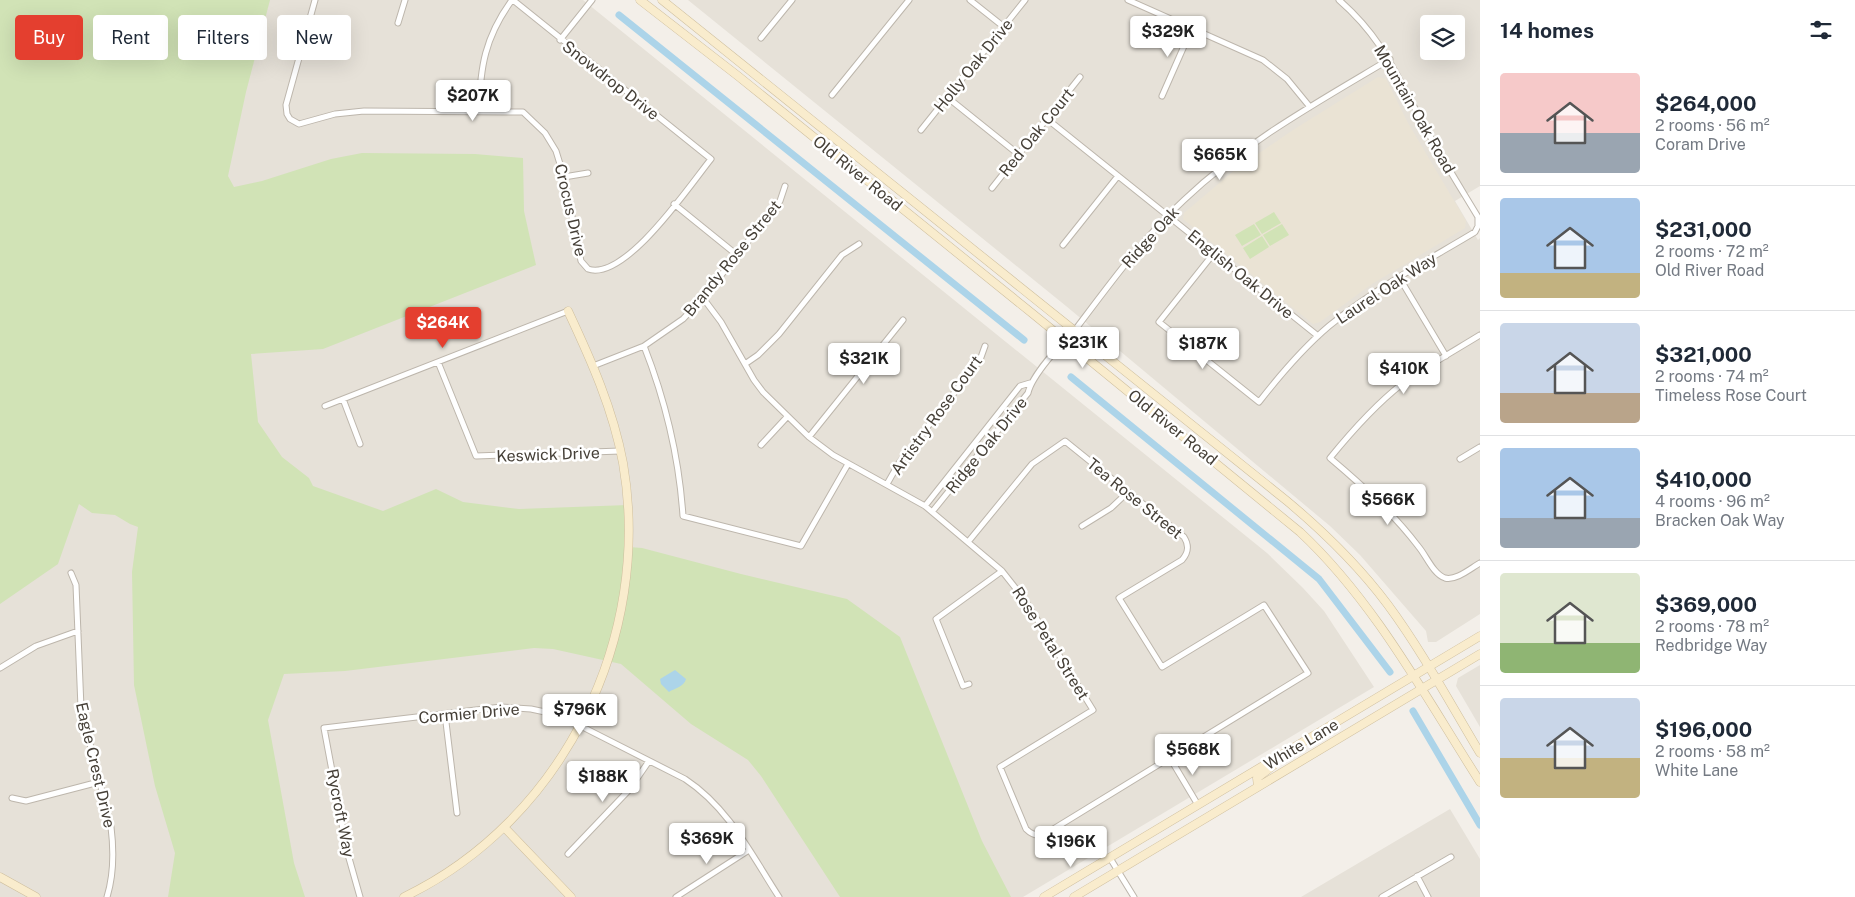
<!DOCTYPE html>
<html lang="en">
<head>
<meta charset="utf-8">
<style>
	:root { --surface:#fff; --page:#f6f6f7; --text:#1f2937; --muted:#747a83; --line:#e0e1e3; --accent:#e43f2f }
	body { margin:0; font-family:"Public Sans",sans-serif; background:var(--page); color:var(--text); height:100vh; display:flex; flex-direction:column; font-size:19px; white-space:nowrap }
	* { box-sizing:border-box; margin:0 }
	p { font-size:16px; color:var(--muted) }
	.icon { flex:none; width:28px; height:28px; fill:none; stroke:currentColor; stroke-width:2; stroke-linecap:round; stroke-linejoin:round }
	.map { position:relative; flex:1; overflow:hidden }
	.panel { display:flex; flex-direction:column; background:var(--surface); width:375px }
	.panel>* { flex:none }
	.hud { position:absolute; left:15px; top:15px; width:475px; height:45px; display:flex; gap:10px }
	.fabs { position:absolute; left:1420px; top:15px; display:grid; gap:10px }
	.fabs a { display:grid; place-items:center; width:45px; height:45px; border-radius:5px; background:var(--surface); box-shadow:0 5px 20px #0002; font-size:25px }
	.price { position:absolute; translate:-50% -42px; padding:0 11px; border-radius:5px; background:#fff; color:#222; font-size:16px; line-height:32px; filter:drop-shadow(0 1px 2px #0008) }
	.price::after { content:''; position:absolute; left:50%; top:30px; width:15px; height:11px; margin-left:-8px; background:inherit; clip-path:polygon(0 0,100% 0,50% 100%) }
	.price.current { background:var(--accent); color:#fff }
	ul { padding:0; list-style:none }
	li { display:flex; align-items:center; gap:15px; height:125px; padding:0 20px }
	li+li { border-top:1px solid var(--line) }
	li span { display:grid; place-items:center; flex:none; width:140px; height:100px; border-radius:5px; color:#555 }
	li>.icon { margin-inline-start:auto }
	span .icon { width:60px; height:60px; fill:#fffc; stroke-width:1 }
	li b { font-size:21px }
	h2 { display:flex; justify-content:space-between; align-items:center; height:60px; padding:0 20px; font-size:21px }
	.tag { padding:0 18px; border-radius:5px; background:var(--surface); box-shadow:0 5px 20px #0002; font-size:18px; line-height:45px }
	.tag.current { background:var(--accent); color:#fff }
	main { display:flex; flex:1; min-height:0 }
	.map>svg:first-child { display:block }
</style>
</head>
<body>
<main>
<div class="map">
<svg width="1480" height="897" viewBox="0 0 1480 897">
	<rect width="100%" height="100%" fill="#f3efe9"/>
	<path fill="#e6e1d8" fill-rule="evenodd" d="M0 0H583L1267 553 1303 588 1324 611 1374 687 1023 897H0Z
		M688 0H1480V186L1455 201 1478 240 1480 238V614L1436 642H1428L1426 631 1360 555 1330 526 1066 306ZM1429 24H1456V51H1429Z
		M1480 665V727L1456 686 1458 678Z
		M1450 809 1480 859V897H1301Z"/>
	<path fill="#eae3d4" d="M1378 77 1386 79 1408 123 1466 221 1465 228 1372 284 1320 322 1313 324 1183 219 1184 213 1236 169 1293 130Z"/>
	<path fill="#d1e3b6" d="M0 0H270L246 92 228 176 234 187 262 181 331 159 362 153 475 154 523 158 524 211 536 265 323 349 251 354 258 422 282 457 309 478 313 486 383 511 436 489 463 502 519 509 628 505 629 547 642 548 741 574 847 599 900 637 982 841 1011 897H840L761 776 748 760 691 724 621 664 553 649 534 648 345 671 284 674 268 720 294 863 305 897H168L175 853 155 786 134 685 132 572 138 527 130 524 115 515 92 513 79 504 58 564 0 604Z
		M1274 212 1281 223 1262 234 1255 223Z
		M1254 224 1261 235 1242 246 1235 235Z
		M1282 224 1289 235 1270 246 1263 235Z
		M1262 236 1269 247 1250 259 1243 248Z"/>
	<path fill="#acd4e9" d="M675 670 686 679C684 687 675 688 669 692L661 684 660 679Z"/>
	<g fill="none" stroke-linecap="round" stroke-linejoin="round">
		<path stroke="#acd4e9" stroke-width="7" d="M619 15 1024 340
			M1071 377 1319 579 1390 672
			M1413 711 1480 825"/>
		<g stroke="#bdb6ac" stroke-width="7">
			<path id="street" d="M315 0 286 105 287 114 290 119 299 124 335 114 364 111 523 112 545 133 556 151 564 177 581 261 588 269C625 282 690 185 711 159L513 0
				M970 0 1004 27
				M1128 0 1263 60 1287 79 1310 107
				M398 23 405 0
				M761 38 792 0
				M560 40 592 0
				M832 95 909 0
				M1162 96 1192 28
				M947 97 1018 154
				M479 112C480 67 485 37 512 0
				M1047 119 1318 336
				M921 130 1025 0
				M564 177 588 173
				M992 188 1080 77
				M674 204 737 255
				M1063 245 1118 176
				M1214 253 1159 322 1259 402C1280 375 1303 348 1329 326 1374 289 1425 262 1475 232L1478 226V217C1460 187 1441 157 1425 127 1397 77 1384 39 1339 0
				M1399 277 1446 356
				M703 298 721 322 754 380 763 392 809 437 833 455 925 506 1002 571 1025 600 1093 710 1000 767 1026 829C1032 835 1039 837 1047 833L1308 673 1264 605 1162 667 1119 598 1182 560C1189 552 1189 545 1184 537L1065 441 1032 464 968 542
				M1480 335C1454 351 1427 366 1402 384 1375 405 1352 431 1330 458 1362 485 1393 513 1418 546 1426 555 1433 574 1445 578 1456 581 1471 568 1480 563
				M644 346C666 402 679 457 683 516L801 546 848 464
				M438 362 476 456 620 451
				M745 364 758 355 779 334 842 255 859 244
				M593 366 644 346 683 319 703 298 780 201 785 186
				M343 399 360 444
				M325 406 568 311
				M809 437 903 320
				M761 445 787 417
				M1460 459 1480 447
				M887 484 899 463 980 360 985 346
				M925 506 1020 386 1030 383
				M932 512 1028 393C1032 375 1061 344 1075 330 1109 285 1142 239 1184 200 1245 142 1318 102 1390 59
				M1082 526 1111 508 1128 492
				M71 573 76 585 81 708 111 827C114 851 114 874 107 897
				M0 668 36 646 78 631
				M969 684 963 686 936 619 1002 571
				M445 714 457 813
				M1170 758 1198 805
				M12 798 26 801 99 782
				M568 854 629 790 649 761
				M1110 858 1134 897
				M1417 876 1428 897
				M360 897 347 851 324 728 501 707 531 709 559 715 685 779C729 808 751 854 779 897
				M676 897 749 850
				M1382 897 1451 857"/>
		</g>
		<g stroke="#cebe9d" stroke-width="9">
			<path id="secondary" d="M640 0 738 76 1033 314 1300 532C1374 601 1425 696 1480 782
				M662 0 1287 501C1324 532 1359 566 1388 605 1422 651 1450 703 1480 753
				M1258 787 1257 778 1275 764
				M504 827 571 897
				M0 877 36 897
				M404 897C564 820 653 636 623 463 613 409 591 360 568 311
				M1044 897 1480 636
				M1074 897 1480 654"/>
		</g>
		<use href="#street" stroke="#fff" stroke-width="5"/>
		<use href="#secondary" stroke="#f9eccd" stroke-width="8"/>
	</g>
	<g text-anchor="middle" stroke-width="5" stroke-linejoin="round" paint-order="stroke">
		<g font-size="16" fill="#464038" stroke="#fff">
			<text transform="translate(973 65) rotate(-51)" y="6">Holly Oak Drive</text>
			<text transform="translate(611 80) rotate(38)" y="6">Snowdrop Drive</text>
			<text transform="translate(1415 109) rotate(60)" y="6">Mountain Oak Road</text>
			<text transform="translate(1036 132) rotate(-51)" y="6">Red Oak Court</text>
			<text transform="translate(858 173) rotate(39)" y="6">Old River Road</text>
			<text transform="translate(571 210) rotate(77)" y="6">Crocus Drive</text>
			<text transform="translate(1150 237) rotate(-48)" y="6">Ridge Oak</text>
			<text transform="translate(732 258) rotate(-51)" y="6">Brandy Rose Street</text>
			<text transform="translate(1241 274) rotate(39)" y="6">English Oak Drive</text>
			<text transform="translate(1386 288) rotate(-33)" y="6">Laurel Oak Way</text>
			<text transform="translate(936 415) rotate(-54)" y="6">Artistry Rose Court</text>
			<text transform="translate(1173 427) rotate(39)" y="6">Old River Road</text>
			<text transform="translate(986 445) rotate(-51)" y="6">Ridge Oak Drive</text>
			<text transform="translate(548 454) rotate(-2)" y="6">Keswick Drive</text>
			<text transform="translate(1135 498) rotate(39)" y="6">Tea Rose Street</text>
			<text transform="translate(1051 643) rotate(58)" y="6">Rose Petal Street</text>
			<text transform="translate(469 713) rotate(-5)" y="6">Cormier Drive</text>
			<text transform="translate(1301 744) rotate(-31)" y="6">White Lane</text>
			<text transform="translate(96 765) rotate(77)" y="6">Eagle Crest Drive</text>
			<text transform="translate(341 813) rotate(79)" y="6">Rycroft Way</text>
		</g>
	</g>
</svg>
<div class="fabs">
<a><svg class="icon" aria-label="layers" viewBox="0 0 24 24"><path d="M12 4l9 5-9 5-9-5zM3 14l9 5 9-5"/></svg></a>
</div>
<b class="price" style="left:1168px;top:58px">$329K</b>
<b class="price" style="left:473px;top:122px">$207K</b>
<b class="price" style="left:1220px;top:181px">$665K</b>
<b class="price current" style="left:443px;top:349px">$264K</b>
<b class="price" style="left:1083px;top:369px">$231K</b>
<b class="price" style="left:1203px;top:370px">$187K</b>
<b class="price" style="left:864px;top:385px">$321K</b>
<b class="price" style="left:1404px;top:395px">$410K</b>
<b class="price" style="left:1388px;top:526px">$566K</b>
<b class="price" style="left:580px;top:736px">$796K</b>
<b class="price" style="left:1193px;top:776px">$568K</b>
<b class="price" style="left:603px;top:803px">$188K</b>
<b class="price" style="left:707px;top:865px">$369K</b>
<b class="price" style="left:1071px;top:868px">$196K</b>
<div class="hud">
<a class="tag current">Buy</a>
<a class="tag">Rent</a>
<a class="tag">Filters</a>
<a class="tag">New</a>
</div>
</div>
<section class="panel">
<h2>14 homes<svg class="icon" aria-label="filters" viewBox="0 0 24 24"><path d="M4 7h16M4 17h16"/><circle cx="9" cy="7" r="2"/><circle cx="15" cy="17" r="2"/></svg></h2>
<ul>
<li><span style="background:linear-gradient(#f6c9c9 60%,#9aa5b1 0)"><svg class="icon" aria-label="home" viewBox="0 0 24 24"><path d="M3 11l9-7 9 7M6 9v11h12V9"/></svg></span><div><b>$264,000</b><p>2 rooms · 56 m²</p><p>Coram Drive</p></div></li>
<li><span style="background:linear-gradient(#a9c7e8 75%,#c2b280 0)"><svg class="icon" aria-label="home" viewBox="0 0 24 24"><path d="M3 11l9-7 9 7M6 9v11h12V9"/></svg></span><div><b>$231,000</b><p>2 rooms · 72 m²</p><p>Old River Road</p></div></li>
<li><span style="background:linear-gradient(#c9d6e8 70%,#b9a48a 0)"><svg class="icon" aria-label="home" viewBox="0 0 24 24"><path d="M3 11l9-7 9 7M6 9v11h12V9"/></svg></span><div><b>$321,000</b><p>2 rooms · 74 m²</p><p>Timeless Rose Court</p></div></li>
<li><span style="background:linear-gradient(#a9c7e8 70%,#9aa5b1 0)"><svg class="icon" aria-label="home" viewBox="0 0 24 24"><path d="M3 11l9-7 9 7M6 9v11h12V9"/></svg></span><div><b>$410,000</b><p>4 rooms · 96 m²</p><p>Bracken Oak Way</p></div></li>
<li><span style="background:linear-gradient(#dfe7d0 70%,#8fb573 0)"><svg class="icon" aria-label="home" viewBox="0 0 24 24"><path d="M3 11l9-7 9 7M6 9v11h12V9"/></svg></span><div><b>$369,000</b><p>2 rooms · 78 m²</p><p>Redbridge Way</p></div></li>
<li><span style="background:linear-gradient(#c9d6e8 60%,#c2b280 0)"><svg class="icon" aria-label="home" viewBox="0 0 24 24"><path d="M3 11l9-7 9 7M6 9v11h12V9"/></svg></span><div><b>$196,000</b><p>2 rooms · 58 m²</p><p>White Lane</p></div></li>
</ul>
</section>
</main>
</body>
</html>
